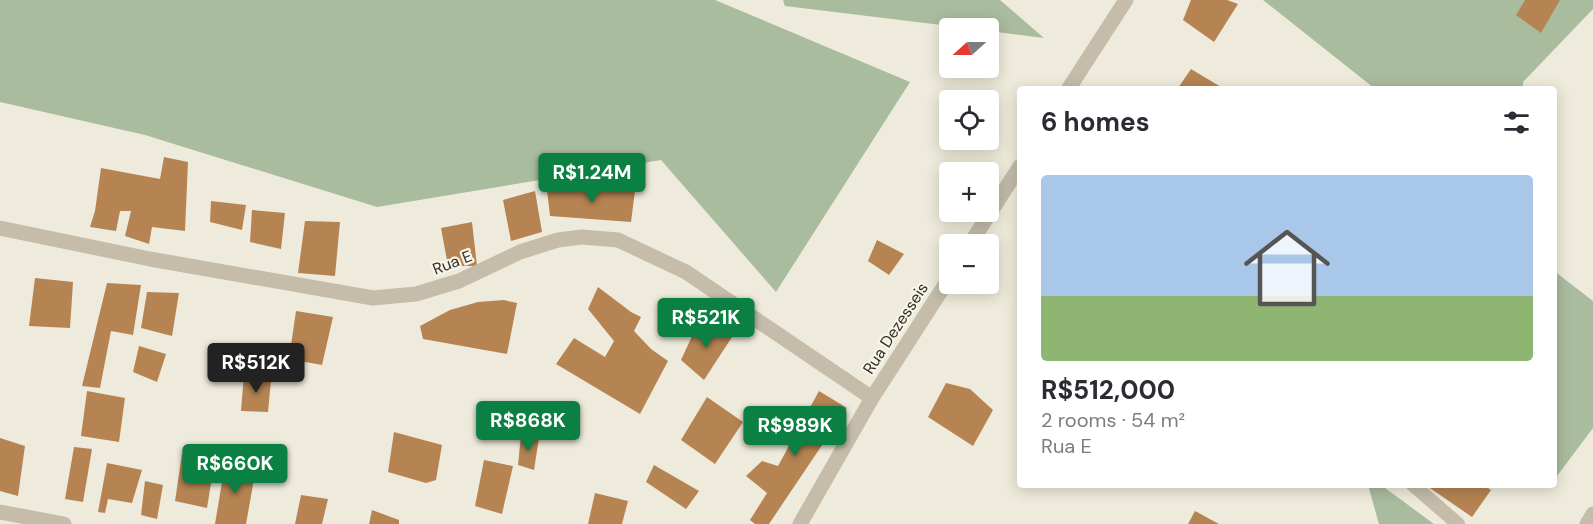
<!DOCTYPE html>
<html lang="en">
<head>
<meta charset="utf-8">
<style>
	:root { --surface:#fff; --page:#f7f7f7; --text:#2b2b33; --muted:#7c7c81; --line:#e1e1e2; --accent:#0b8043 }
	body { margin:0; font-family:"DM Sans",sans-serif; background:var(--page); color:var(--text); height:100vh; display:flex; flex-direction:column; font-size:22px; white-space:nowrap }
	* { box-sizing:border-box; margin:0 }
	p { font-size:20px; color:var(--muted) }
	.icon { flex:none; width:33px; height:33px; fill:none; stroke:currentColor; stroke-width:2; stroke-linecap:round; stroke-linejoin:round }
	.map { position:relative; flex:1; overflow:hidden }
	.panel { position:absolute; left:1017px; top:86px; width:540px; height:402px; display:flex; flex-direction:column; background:var(--surface); border-radius:6px; box-shadow:0 3px 15px #0003 }
	.panel>* { flex:none }
	.needle { width:39px; rotate:249deg }
	.tools { position:absolute; left:939px; top:18px; display:grid; gap:12px }
	.tools a { display:grid; place-items:center; width:60px; height:60px; border-radius:6px; background:var(--surface); box-shadow:0 3px 15px #0003; font-size:30px }
	.price { position:absolute; translate:-50% -51px; padding:0 14px; border-radius:6px; background:var(--accent); color:#fff; font-size:20px; line-height:39px; filter:drop-shadow(0 2px 3px #0008) }
	.price::after { content:''; position:absolute; left:50%; top:36px; width:18px; height:14px; margin-left:-9px; background:inherit; clip-path:polygon(0 0,100% 0,50% 100%) }
	.price.current { background:#222; color:#fff }
	ul { padding:0; list-style:none }
	li { display:grid; align-content:center; gap:12px; height:318px; padding:0 24px }
	li+li { border-top:2px solid var(--line) }
	li span { display:grid; place-items:center; height:186px; border-radius:6px; color:#555 }
	li>.icon { margin-inline-start:auto }
	span .icon { width:108px; height:108px; fill:#fffc; stroke-width:1 }
	li b { font-size:26px }
	h2 { display:flex; justify-content:space-between; align-items:center; height:72px; padding:0 24px; font-size:26px }
	.map>svg:first-child { display:block }
</style>
</head>
<body>
<div class="map">
<svg width="1593" height="524" viewBox="0 0 1593 524">
	<rect width="100%" height="100%" fill="#efebdc"/>
	<path fill="#aabc9e" d="M0 0H715L910 82 776 292 661 160 377 207 145 135 0 102Z
		M783 0H1000L1044 38 989 31 988 28H966L785 6Z
		M1263 0H1593V9L1523 82V88H1374Z
		M1554 271 1593 301V428L1554 480Z
		M1368 485H1381L1434 524H1379Z"/>
	<path fill="#b68452" d="M1191 0H1227L1238 4 1214 42 1183 20Z
		M1525 0H1560L1541 33 1516 15Z
		M1191 69 1221 87 1220 88H1178Z
		M164 157 188 162 185 231 152 227 149 244 125 236 131 211H120L116 231 90 227 95 211 101 168 160 179Z
		M577 187 635 191 631 222 550 216 547 190Z
		M535 191 542 232 511 241 503 200Z
		M211 201 246 205 242 230 210 222Z
		M252 210 285 213 281 249 250 242Z
		M305 221 340 222 335 276 298 273Z
		M472 222 477 266H448L441 228Z
		M877 240 904 254 889 275 868 261Z
		M35 278 73 282 70 328 29 326Z
		M107 283 141 285 133 335 111 331 100 388 82 386Z
		M598 287 631 312 641 317 634 331 651 349 668 361 640 414 556 364 574 338 605 357 614 341 588 309Z
		M147 292 179 293 172 336 141 328Z
		M504 300 517 303 507 354 423 339 420 326 450 310 478 302Z
		M296 311 333 317 322 365 289 359Z
		M709 320 732 337 704 380 681 360 693 334 697 336Z
		M139 346 166 354 157 382 133 372Z
		M244 374 271 380 268 412 241 411Z
		M946 383 970 389 993 410 973 446 928 417Z
		M87 391 125 398 119 442 81 436Z
		M819 391 847 408 769 524H755L750 520 767 493 746 476 762 461 778 466Z
		M707 397 743 422 715 464 681 440Z
		M394 432 442 445 436 480 426 483 388 472Z
		M521 435 539 438 534 470 518 465Z
		M0 438 25 446 18 496 0 491Z
		M74 447 92 449 83 502 65 499Z
		M182 454 214 465 207 508 175 501Z
		M484 460 513 466 502 514 475 506Z
		M107 463 142 470 132 503 108 499 105 513 98 512Z
		M225 464 256 468 246 524H215Z
		M654 465 699 491 686 509 646 482Z
		M145 481 163 485 157 519 141 515Z
		M1424 484H1482L1491 490 1472 517Z
		M595 493 628 501 622 524H588Z
		M301 495 328 499 322 524H295Z
		M372 510 399 520V524H369Z
		M1195 511 1219 524H1188Z"/>
	<g fill="none" stroke-linecap="round" stroke-linejoin="round">
		<path stroke="#c5bdaa" stroke-width="14" d="M1412 484 1458 524"/>
		<path stroke="#c5bdaa" stroke-width="15" d="M1069 88 1126 0
			M0 228 150 259 373 298 416 294 459 281 520 252 558 240 582 237 618 240 686 272 872 398
			M970 244 1020 166
			M0 512 64 524
			M800 524 872 398 950 277
			M1587 524 1593 514"/>
	</g>
	<g text-anchor="middle" stroke-width="4.5" stroke-linejoin="round" paint-order="stroke">
		<g font-size="16" fill="#332f28" stroke="#f7f4e8">
			<text transform="translate(452 262) rotate(-21)" y="6">Rua E</text>
			<text transform="translate(895 328) rotate(-57)" y="6">Rua Dezesseis</text>
		</g>
	</g>
</svg>
<div class="tools">
<a><svg class="needle" viewBox="-14 -14 28 28"><path d="M0-13l5 13h-10z" fill="#e53935"/><path d="M0 13l5-13h-10z" fill="#7c7c81"/></svg></a>
<a><svg class="icon" aria-label="locate" viewBox="0 0 24 24"><circle cx="12" cy="12" r="6"/><path d="M12 2v4M12 18v4M2 12h4M18 12h4"/></svg></a>
<a>+</a>
<a>−</a>
</div>
<b class="price" style="left:592px;top:204px">R$1.24M</b>
<b class="price" style="left:706px;top:349px">R$521K</b>
<b class="price current" style="left:256px;top:394px">R$512K</b>
<b class="price" style="left:528px;top:452px">R$868K</b>
<b class="price" style="left:795px;top:457px">R$989K</b>
<b class="price" style="left:235px;top:495px">R$660K</b>
<section class="panel">
<h2>6 homes<svg class="icon" aria-label="filters" viewBox="0 0 24 24"><path d="M4 7h16M4 17h16"/><circle cx="9" cy="7" r="2"/><circle cx="15" cy="17" r="2"/></svg></h2>
<ul>
<li><span style="background:linear-gradient(#a9c7e8 65%,#8fb573 0)"><svg class="icon" aria-label="home" viewBox="0 0 24 24"><path d="M3 11l9-7 9 7M6 9v11h12V9"/></svg></span><div><b>R$512,000</b><p>2 rooms · 54 m²</p><p>Rua E</p></div></li>
</ul>
</section>
</div>
</body>
</html>
